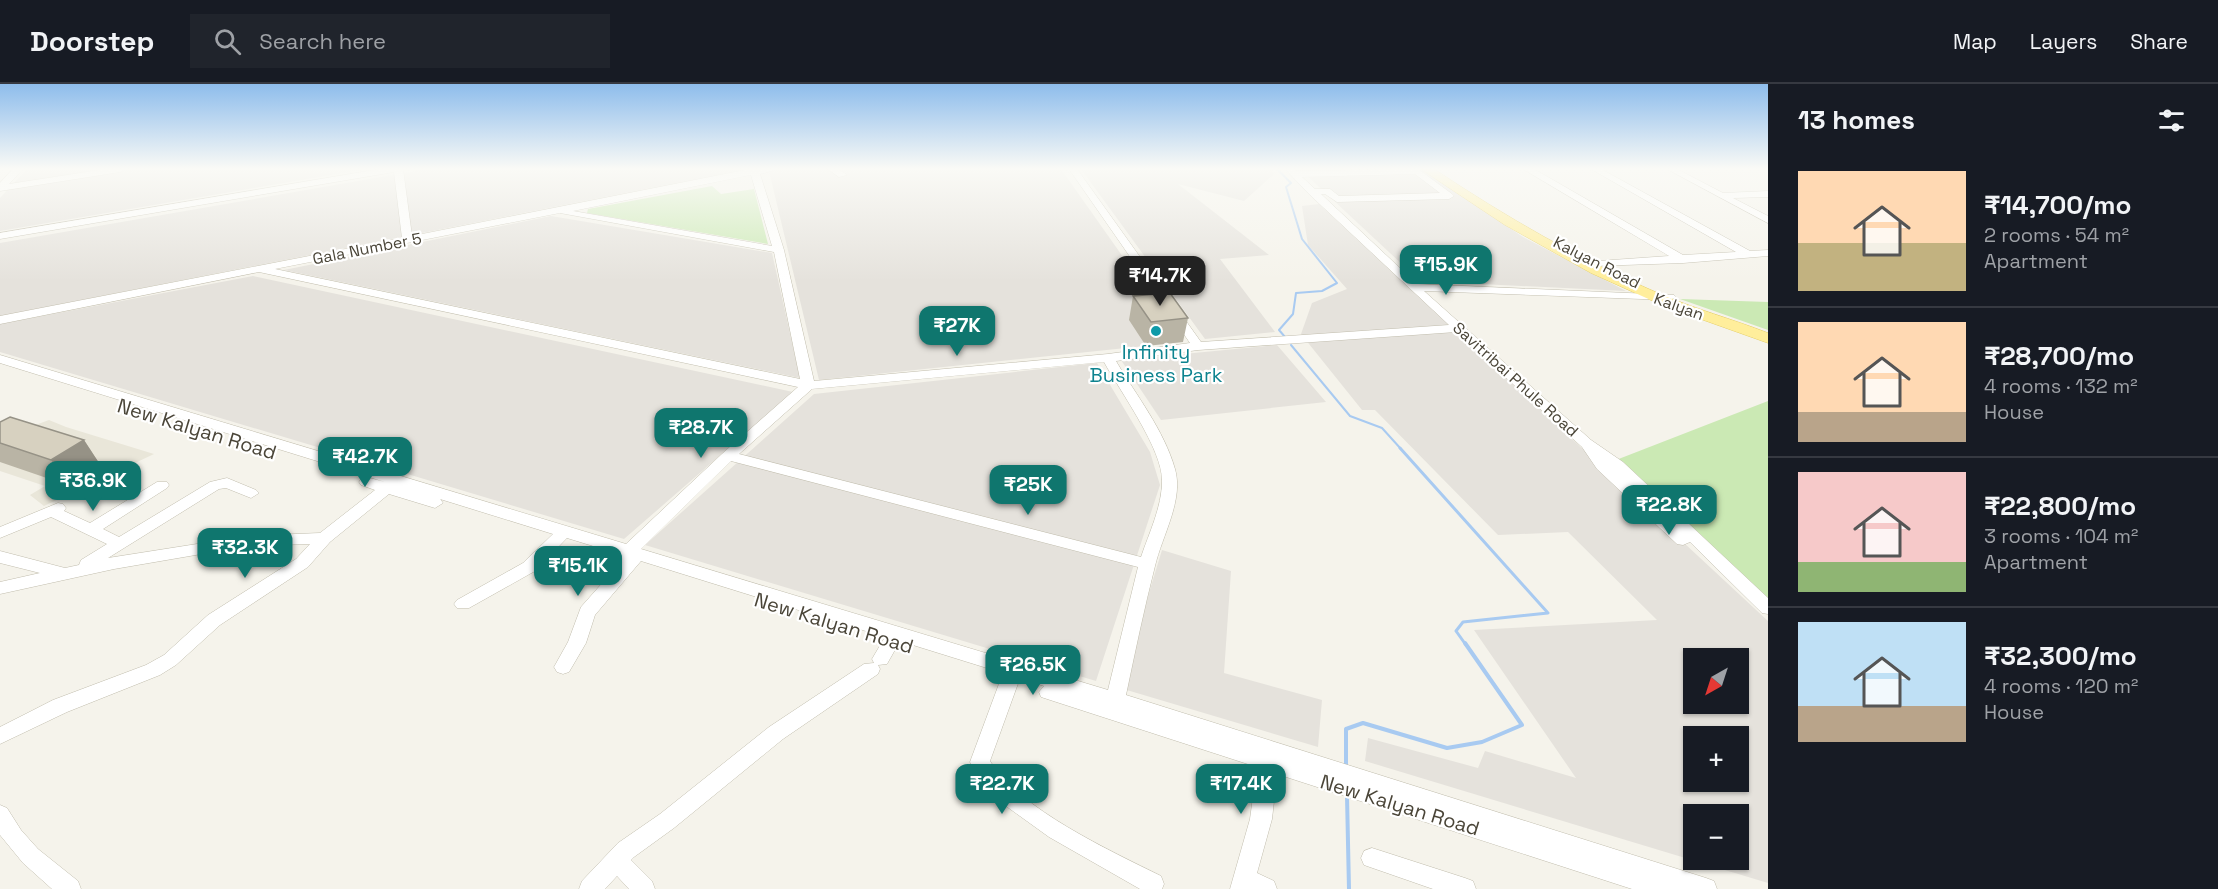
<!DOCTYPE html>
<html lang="en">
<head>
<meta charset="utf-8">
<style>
	:root { --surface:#171b24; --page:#20242c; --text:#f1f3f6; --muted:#9ea1a6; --line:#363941; --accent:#0f766e }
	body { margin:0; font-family:"Space Grotesk",sans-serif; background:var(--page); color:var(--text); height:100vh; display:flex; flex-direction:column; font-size:22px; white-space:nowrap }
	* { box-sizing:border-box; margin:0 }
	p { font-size:20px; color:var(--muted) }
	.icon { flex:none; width:33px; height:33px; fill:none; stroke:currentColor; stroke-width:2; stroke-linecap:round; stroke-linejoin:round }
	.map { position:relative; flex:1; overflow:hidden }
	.details { display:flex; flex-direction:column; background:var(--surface); width:450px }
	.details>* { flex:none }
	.needle { width:39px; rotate:219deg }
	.buttons { position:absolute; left:1683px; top:564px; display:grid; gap:12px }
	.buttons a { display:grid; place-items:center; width:66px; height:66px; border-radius:0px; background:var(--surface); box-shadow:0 2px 4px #0004; font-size:30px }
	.price { position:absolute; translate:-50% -51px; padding:0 14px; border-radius:12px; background:var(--accent); color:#fff; font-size:20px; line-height:39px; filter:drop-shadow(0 2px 3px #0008) }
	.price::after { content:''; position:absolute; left:50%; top:36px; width:18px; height:14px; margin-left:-9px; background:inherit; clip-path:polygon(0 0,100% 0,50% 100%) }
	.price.on { background:#222; color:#fff }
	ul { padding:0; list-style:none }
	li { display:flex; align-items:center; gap:18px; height:150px; padding:0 30px }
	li+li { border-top:2px solid var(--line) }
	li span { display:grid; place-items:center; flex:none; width:168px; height:120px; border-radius:0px; color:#555 }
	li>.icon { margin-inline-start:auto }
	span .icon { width:72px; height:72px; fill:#fffc; stroke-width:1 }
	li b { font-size:26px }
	h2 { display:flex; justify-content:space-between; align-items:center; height:72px; padding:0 30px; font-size:26px }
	header { display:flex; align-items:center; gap:36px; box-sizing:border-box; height:84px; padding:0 30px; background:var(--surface); border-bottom:2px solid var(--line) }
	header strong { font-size:28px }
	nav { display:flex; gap:33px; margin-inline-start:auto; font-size:21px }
	.search { width:420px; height:54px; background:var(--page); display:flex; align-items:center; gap:15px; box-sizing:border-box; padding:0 21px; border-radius:0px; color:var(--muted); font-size:22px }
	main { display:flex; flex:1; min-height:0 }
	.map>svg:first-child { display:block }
</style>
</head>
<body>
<header>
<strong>Doorstep</strong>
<div class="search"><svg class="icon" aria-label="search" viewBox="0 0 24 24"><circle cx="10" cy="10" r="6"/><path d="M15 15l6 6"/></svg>Search here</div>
<nav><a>Map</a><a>Layers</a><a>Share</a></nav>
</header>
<main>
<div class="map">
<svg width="1768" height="805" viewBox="0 0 1768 805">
	<rect width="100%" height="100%" fill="#f5f3eb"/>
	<path fill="#e9e6d9" d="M49 336 66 343 154 370 44 422 30 411 45 402 0 387V354Z"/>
	<path fill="#e5e2dc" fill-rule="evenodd" d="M27 85H366L0 147V114Z
		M427 85H747L0 232V159Z
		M784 85H1061L1183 258 819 296 769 87Z
		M1081 85H1269L1274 90 1244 117 1178 100 1269 171 1220 175 1275 248 1205 255Z
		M1311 85H1422L1523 153 1626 207 1420 197 1302 87Z
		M1319 120 1768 537V799L1365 677 1368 654 1478 684 1485 667 1576 694 1474 546 1657 536 1568 448 1498 451 1375 326H1362L1301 250 1312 219 1347 205 1308 161 1302 122ZM1694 574H1738V620H1694ZM1694 652H1738V698H1694ZM1694 730H1738V776H1694Z
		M551 132 772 169 800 294 284 186Z
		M253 192 793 308 624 455 0 268V240Z
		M1277 261 1326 318 1161 336 1121 276Z
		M1097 279 1150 368 1160 401 1096 597 645 461 814 310Z
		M1162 466 1231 487 1224 589 1322 616 1318 663 1120 604Z"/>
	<path fill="#cbe9b4" d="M712 102 721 110 754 105 768 160 587 129 588 125Z
		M1680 215 1768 218V246Z
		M1768 317V516L1616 376Z"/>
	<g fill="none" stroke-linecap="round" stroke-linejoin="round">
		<path stroke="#a8caf1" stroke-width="2" d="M1277 85 1291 99 1286 103 1302 155 1337 199 1322 207 1296 209 1293 230 1279 246 1285 253
			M1291 261 1350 332 1382 344 1401 365"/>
		<path stroke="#a8caf1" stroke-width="3" d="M1400 364 1548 529 1463 538 1456 547 1466 561"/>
		<path stroke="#a8caf1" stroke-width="4" d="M1346 682V645L1363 639 1447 664 1482 658 1522 641 1465 559
			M1347 712 1349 805"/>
		<g stroke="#c1bdad" stroke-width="1">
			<path id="minor" d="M13 85H23L9 100 106 85H125L120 88 0 107V99Z
				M380 85H403L412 152 750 85H773L772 87 760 90 784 166 814 297 1108 270 1190 259 1069 85H1077L1201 258 1449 241 1309 110 1285 85H1294L1297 87 1418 85 1452 110 1454 112 1449 115 1337 118 1325 110H1321L1417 200 1674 211 1676 213 1670 216 1424 207 1591 356 1623 378 1768 514V530L1762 529 1690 458 1683 461 1677 460 1597 385 1582 363 1456 248 1198 266 1116 277C1136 311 1164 346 1175 385 1184 416 1162 452 1155 482 1144 525 1135 568 1126 611L1706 794 1714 797 1717 805H1632L1277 690 1272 735 1257 789 1274 797 1277 805H1230L1250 735 1257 683 1041 613 1039 608 1044 602 1020 594 990 677C1019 725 1111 767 1161 792L1164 800 1162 805H1140L1049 753 999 717 982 700 970 678 1003 589 900 557 887 580 878 581 880 585 878 590 783 655 674 744 634 773 631 776 652 797 655 805H629L617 792 605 805H579L582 797 618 759 660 730 769 643 864 580 874 579 872 575 885 553 641 477 595 531 586 559 569 588 563 590 557 588 554 583 568 558 581 523 620 479 613 474 616 469 567 454 535 487 469 524H457L454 520 457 516 523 479 553 450 398 402 440 415 443 419 435 424 389 410 330 458 308 483 220 541 176 581 160 591 67 628 0 660V643L53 616 146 581 164 571 208 531 296 475 310 460 248 462 114 485 0 510V498L40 489 0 479V467L65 484 79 481 81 476 107 460 51 433 0 454V443L58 419 63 420 66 424 64 427 90 439 157 398H167L169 401 167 404 103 445 119 453 210 398 227 394 256 406 259 409 251 414 226 404 219 405 108 474 248 452 320 449 375 406 361 401 359 398 361 395 366 393 385 398 0 279V271L626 460 723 369 798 303 259 188 0 240V232L402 154 394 88 0 155V149ZM1415 90 1440 109 1339 112 1330 105H1315L1302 93ZM751 91 772 162 573 127ZM560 129 774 168 800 295 275 185ZM1104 278C1120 307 1163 366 1162 397 1162 423 1149 449 1141 473L739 370 812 305ZM731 377 1138 483 1108 606 641 465Z
				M828 85H838L847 91 839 93Z
				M1523 85H1534L1683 171 1736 168 1591 85H1601L1750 167 1768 166V172L1683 179 1594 182V178L1598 177 1669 172Z
				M1667 85H1677L1723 109 1768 107V113L1733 114 1768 132V139Z
				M0 721 7 724 21 746 38 765 78 797 81 805H52L23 779 0 751Z
				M1372 764 1465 794 1473 797 1476 805H1433L1364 781 1361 774 1364 767Z"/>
		</g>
		<g stroke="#e5cf69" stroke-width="1">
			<path id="major" d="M1421 85H1434C1506 133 1580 176 1660 210 1695 225 1732 235 1768 249V259L1664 222 1591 189 1505 141Z"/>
		</g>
		<use href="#minor" fill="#fff" fill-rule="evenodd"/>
		<use href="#major" fill="#ffee9b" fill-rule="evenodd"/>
	</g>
	<path fill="#b9b4a5" d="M1133 212 1188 234 1183 258 1146 262 1129 236Z
		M0 338 84 356 101 382 70 402 0 378Z"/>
	<path fill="#969286" d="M84 356 101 382 70 402 51 376Z"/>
	<path fill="#d7d1c0" stroke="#969286" stroke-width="1.5" d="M1170 209 1188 234 1151 238 1133 212Z
		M10 333 84 356 51 376 0 359V338Z"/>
	<linearGradient id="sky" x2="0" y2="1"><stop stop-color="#8ebdec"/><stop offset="0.43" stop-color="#fafaf6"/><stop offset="1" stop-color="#fafaf6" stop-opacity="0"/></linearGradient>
	<rect width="1768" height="197" fill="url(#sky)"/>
	<circle fill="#0f9aa8" stroke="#fff" stroke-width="2" cx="1156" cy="247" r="6"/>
	<g text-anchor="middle" stroke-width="4.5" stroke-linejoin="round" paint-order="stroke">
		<g font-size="16" fill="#4a4538" stroke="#fff">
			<text transform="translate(367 164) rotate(-11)" y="6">Gala Number 5</text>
			<text transform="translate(1597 178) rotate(27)" y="6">Kalyan Road</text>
			<text transform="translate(1679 222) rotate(20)" y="6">Kalyan</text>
			<text transform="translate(1516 295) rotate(42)" y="6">Savitribai Phule Road</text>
		</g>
		<g font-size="20" fill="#0d838f" stroke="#fff">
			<text x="1156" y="275">Infinity<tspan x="1156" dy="23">Business Park</tspan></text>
		</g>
		<g font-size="20" fill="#4a4538" stroke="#fff">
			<text transform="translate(197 345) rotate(17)" y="7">New Kalyan Road</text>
			<text transform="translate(834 539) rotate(17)" y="7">New Kalyan Road</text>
			<text transform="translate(1400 721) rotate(17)" y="7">New Kalyan Road</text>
		</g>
	</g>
</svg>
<div class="buttons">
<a><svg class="needle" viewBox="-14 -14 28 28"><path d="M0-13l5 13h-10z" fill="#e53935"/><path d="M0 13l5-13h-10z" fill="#9ea1a6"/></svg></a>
<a>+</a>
<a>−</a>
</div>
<b class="price" style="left:1446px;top:212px">₹15.9K</b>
<b class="price on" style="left:1160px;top:223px">₹14.7K</b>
<b class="price" style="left:957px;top:273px">₹27K</b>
<b class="price" style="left:701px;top:375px">₹28.7K</b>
<b class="price" style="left:365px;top:404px">₹42.7K</b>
<b class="price" style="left:93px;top:428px">₹36.9K</b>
<b class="price" style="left:1028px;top:432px">₹25K</b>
<b class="price" style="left:1669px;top:452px">₹22.8K</b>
<b class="price" style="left:245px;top:495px">₹32.3K</b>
<b class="price" style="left:578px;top:513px">₹15.1K</b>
<b class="price" style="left:1033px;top:612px">₹26.5K</b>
<b class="price" style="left:1002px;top:731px">₹22.7K</b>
<b class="price" style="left:1241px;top:731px">₹17.4K</b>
</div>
<section class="details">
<h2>13 homes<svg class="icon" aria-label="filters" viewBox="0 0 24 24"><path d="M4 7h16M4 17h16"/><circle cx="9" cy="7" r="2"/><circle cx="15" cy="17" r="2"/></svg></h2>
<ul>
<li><span style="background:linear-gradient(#ffd9b3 60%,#c2b280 0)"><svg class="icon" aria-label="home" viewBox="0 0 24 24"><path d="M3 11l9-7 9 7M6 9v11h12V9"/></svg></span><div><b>₹14,700/mo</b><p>2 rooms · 54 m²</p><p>Apartment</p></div></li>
<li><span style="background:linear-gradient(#ffd9b3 75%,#b9a48a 0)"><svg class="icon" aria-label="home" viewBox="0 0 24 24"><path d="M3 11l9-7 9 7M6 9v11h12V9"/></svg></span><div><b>₹28,700/mo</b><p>4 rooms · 132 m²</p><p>House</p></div></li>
<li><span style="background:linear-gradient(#f6c9c9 75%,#8fb573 0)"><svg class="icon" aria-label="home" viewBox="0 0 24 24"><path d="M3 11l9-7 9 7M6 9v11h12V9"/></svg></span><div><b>₹22,800/mo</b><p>3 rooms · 104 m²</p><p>Apartment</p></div></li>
<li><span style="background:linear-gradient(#bfe0f5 70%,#b9a48a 0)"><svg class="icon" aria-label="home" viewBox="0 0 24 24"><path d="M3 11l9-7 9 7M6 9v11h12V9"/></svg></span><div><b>₹32,300/mo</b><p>4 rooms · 120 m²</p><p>House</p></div></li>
</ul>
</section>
</main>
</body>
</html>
